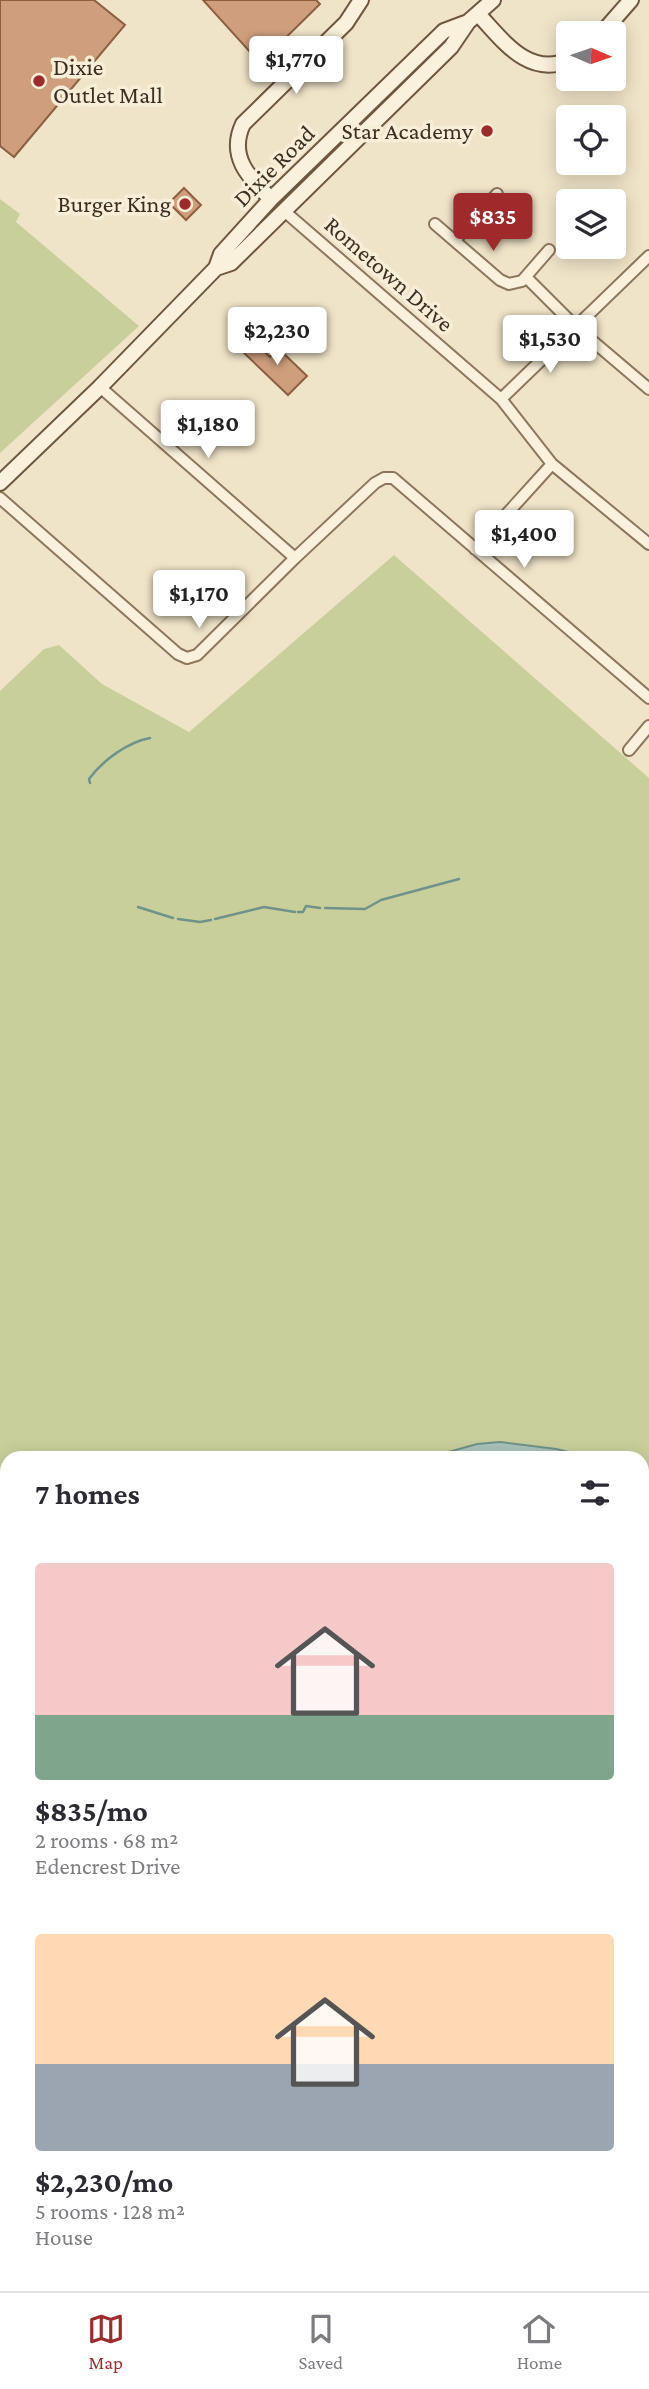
<!DOCTYPE html>
<html lang="en">
<head>
<meta charset="utf-8">
<style>
	:root { --surface:#fff; --page:#f2f2f3; --text:#2b2b33; --muted:#7c7c81; --line:#e1e1e2; --accent:#9e2a2b }
	body { margin:0; font-family:"Crimson Pro",serif; background:var(--page); color:var(--text); height:100vh; display:flex; flex-direction:column; font-size:26px; white-space:nowrap }
	* { box-sizing:border-box; margin:0 }
	p { font-size:23px; color:var(--muted) }
	.icon { flex:none; width:38px; height:38px; fill:none; stroke:currentColor; stroke-width:2; stroke-linecap:round; stroke-linejoin:round }
	.map { position:relative; flex:1; overflow:hidden }
	.details { position:absolute; left:0px; top:1451px; width:649px; height:842px; display:flex; flex-direction:column; background:var(--surface); border-radius:21px 21px 0 0; box-shadow:0 4px 18px #0003 }
	.details>* { flex:none }
	.needle { width:46px; rotate:92deg }
	.controls { position:absolute; left:556px; top:21px; display:grid; gap:14px }
	.controls a { display:grid; place-items:center; width:70px; height:70px; border-radius:7px; background:var(--surface); box-shadow:0 4px 18px #0003; font-size:35px }
	.price { position:absolute; translate:-50% -60px; padding:0 16px; border-radius:7px; background:#fff; color:#222; font-size:23px; line-height:46px; filter:drop-shadow(0 2px 4px #0008) }
	.price::after { content:''; position:absolute; left:50%; top:42px; width:21px; height:16px; margin-left:-10px; background:inherit; clip-path:polygon(0 0,100% 0,50% 100%) }
	.price.on { background:var(--accent); color:#fff }
	ul { padding:0; list-style:none }
	li { display:grid; align-content:center; gap:14px; height:371px; padding:0 35px }
	li span { display:grid; place-items:center; height:217px; border-radius:7px; color:#555 }
	li>.icon { margin-inline-start:auto }
	span .icon { width:126px; height:126px; fill:#fffc; stroke-width:1 }
	li b { font-size:30px }
	h2 { display:flex; justify-content:space-between; align-items:center; height:84px; padding:0 35px; font-size:30px }
	.tab-bar { display:flex; justify-content:space-around; align-items:center; height:98px; border-top:2px solid var(--line); background:var(--surface); font-size:19px; color:var(--muted) }
	.tab-bar a { display:grid; justify-items:center; gap:4px }
	.tab-bar .on { color:var(--accent) }
	.map>svg:first-child { display:block }
</style>
</head>
<body>
<div class="map">
<svg width="649" height="2291" viewBox="0 0 649 2291">
	<rect width="100%" height="100%" fill="#f0e4c8"/>
	<path fill="#c9cf9b" d="M0 199 20 214 16 222 139 326 0 453Z
		M394 555 649 778V1479L642 1474V1458H594L556 1449 500 1442 477 1444 427 1458H7V1972L0 1968V691L44 649 59 645 102 684 189 732Z
		M642 1497 649 1499V1587L642 1592Z"/>
	<path fill="#a9c4bc" stroke="#6f938a" stroke-width="2" d="M500 1442 556 1449 594 1458H427L477 1444Z"/>
	<g fill="none" stroke-linecap="round" stroke-linejoin="round">
		<path stroke="#6f938a" stroke-width="2.5" d="M90 783 89 779C103 760 128 742 150 738
			M138 907 173 918
			M325 908 365 909 381 900 459 879
			M298 912H303L306 906 320 908
			M178 919 200 922 211 920
			M215 919 264 907 295 912"/>
	</g>
	<path fill="#cf9f7d" stroke="#8d5f41" stroke-width="2" d="M0 0H94L125 25 14 157 0 146Z
		M203 0H316L320 4 260 63Z
		M184 188 201 205 186 220 169 203Z
		M253 341 270 357 278 348 307 376 288 395 243 352Z"/>
	<g fill="none" stroke-linecap="round" stroke-linejoin="round">
		<g stroke="#8d765c" stroke-width="14">
			<path id="minor" d="M283 210 501 399 552 464 649 544
				M435 224 500 280 509 284 522 281 549 250
				M455 240 497 194
				M526 277 576 327 649 389
				M100 387 295 558
				M501 399 649 256
				M0 498 178 654 187 658 197 655 295 558 375 483 384 478H393L649 698
				M475 549 552 464
				M629 750 649 726
				M642 1700 649 1697
				M642 1913 649 1911
				M642 2070 649 2094
				M0 2131 7 2130
				M642 2242 649 2240
				M0 2277 7 2275
				M114 2286 116 2291
				M397 2286 398 2291
				M464 2291 484 2286"/>
		</g>
		<g stroke="#6f573f" stroke-width="18">
			<path id="secondary" d="M478 14C503 40 528 78 569 60
				M602 33 631 0
				M271 199C248 177 228 156 243 124L346 23 361 0
				M216 268 231 263 451 47 468 22 493 0
				M0 483 100 387 216 268 221 254 271 199 444 31 468 22"/>
		</g>
		<use href="#minor" stroke="#faf1dc" stroke-width="10"/>
		<use href="#secondary" stroke="#faf1dc" stroke-width="14"/>
	</g>
	<g fill="#9e2a2b" stroke="#f7eed8" stroke-width="2.5">
		<circle cx="39" cy="81" r="7"/>
		<circle cx="487" cy="131" r="7"/>
		<circle cx="185" cy="204" r="7"/>
	</g>
	<g text-anchor="middle" stroke-width="7" stroke-linejoin="round" paint-order="stroke">
		<g font-size="24" fill="#3d2e20" stroke="#f7eed8" text-anchor="end">
			<text x="53" y="75" text-anchor="start">Dixie<tspan x="53" dy="28">Outlet Mall</tspan></text>
			<text x="473" y="139">Star Academy</text>
			<text x="171" y="212">Burger King</text>
		</g>
		<g font-size="24" fill="#3d2e20" stroke="#f7eed8">
			<text transform="translate(274 166) rotate(-45)" y="8">Dixie Road</text>
			<text transform="translate(389 274) rotate(41)" y="8">Rometown Drive</text>
		</g>
	</g>
</svg>
<div class="controls">
<a><svg class="needle" viewBox="-14 -14 28 28"><path d="M0-13l5 13h-10z" fill="#e53935"/><path d="M0 13l5-13h-10z" fill="#7c7c81"/></svg></a>
<a><svg class="icon" aria-label="locate" viewBox="0 0 24 24"><circle cx="12" cy="12" r="6"/><path d="M12 2v4M12 18v4M2 12h4M18 12h4"/></svg></a>
<a><svg class="icon" aria-label="layers" viewBox="0 0 24 24"><path d="M12 4l9 5-9 5-9-5zM3 14l9 5 9-5"/></svg></a>
</div>
<b class="price" style="left:296px;top:96px">$1,770</b>
<b class="price on" style="left:493px;top:253px">$835</b>
<b class="price" style="left:277px;top:367px">$2,230</b>
<b class="price" style="left:550px;top:375px">$1,530</b>
<b class="price" style="left:208px;top:460px">$1,180</b>
<b class="price" style="left:524px;top:570px">$1,400</b>
<b class="price" style="left:199px;top:630px">$1,170</b>
<section class="details">
<h2>7 homes<svg class="icon" aria-label="filters" viewBox="0 0 24 24"><path d="M4 7h16M4 17h16"/><circle cx="9" cy="7" r="2"/><circle cx="15" cy="17" r="2"/></svg></h2>
<ul>
<li><span style="background:linear-gradient(#f6c9c9 70%,#7fa58c 0)"><svg class="icon" aria-label="home" viewBox="0 0 24 24"><path d="M3 11l9-7 9 7M6 9v11h12V9"/></svg></span><div><b>$835/mo</b><p>2 rooms · 68 m²</p><p>Edencrest Drive</p></div></li>
<li><span style="background:linear-gradient(#ffd9b3 60%,#9aa5b1 0)"><svg class="icon" aria-label="home" viewBox="0 0 24 24"><path d="M3 11l9-7 9 7M6 9v11h12V9"/></svg></span><div><b>$2,230/mo</b><p>5 rooms · 128 m²</p><p>House</p></div></li>
</ul>
</section>
</div>
<nav class="tab-bar">
<a class="on"><svg class="icon" aria-label="map" viewBox="0 0 24 24"><path d="M3 6l6-2 6 2 6-2v14l-6 2-6-2-6 2zM9 4v14M15 6v14"/></svg>Map</a>
<a><svg class="icon" aria-label="saved" viewBox="0 0 24 24"><path d="M7 4h10v16l-5-4-5 4z"/></svg>Saved</a>
<a><svg class="icon" aria-label="home" viewBox="0 0 24 24"><path d="M3 11l9-7 9 7M6 9v11h12V9"/></svg>Home</a>
</nav>
</body>
</html>
